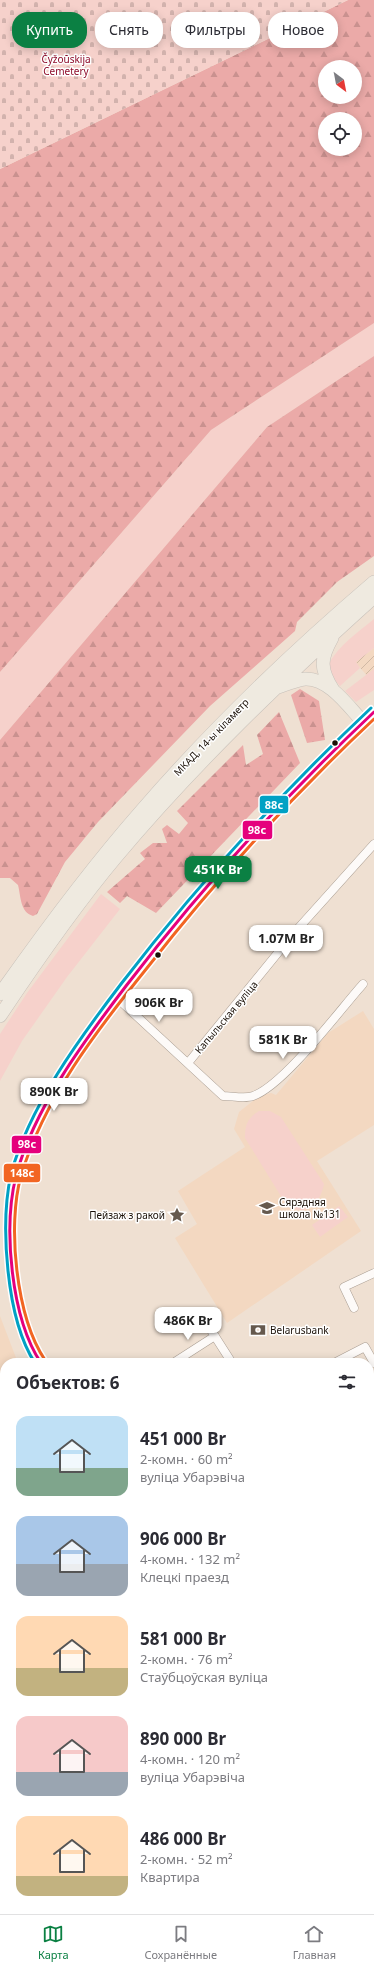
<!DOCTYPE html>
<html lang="ru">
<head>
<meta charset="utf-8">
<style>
	:root { --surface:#fff; --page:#f7f7f7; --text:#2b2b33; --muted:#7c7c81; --line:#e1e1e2; --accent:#0b8043 }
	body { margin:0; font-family:"Noto Sans",sans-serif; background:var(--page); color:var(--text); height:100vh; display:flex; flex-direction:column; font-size:15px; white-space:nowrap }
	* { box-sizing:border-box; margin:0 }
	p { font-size:13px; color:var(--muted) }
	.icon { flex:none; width:22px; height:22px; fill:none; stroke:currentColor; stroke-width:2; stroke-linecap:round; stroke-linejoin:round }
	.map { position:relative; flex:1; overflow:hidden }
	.panel { position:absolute; left:0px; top:1358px; width:374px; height:556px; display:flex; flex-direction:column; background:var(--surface); border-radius:16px 16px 0 0; box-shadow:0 2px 10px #0003 }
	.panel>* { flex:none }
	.banner { position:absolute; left:12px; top:12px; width:350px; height:36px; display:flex; gap:8px }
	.needle { width:26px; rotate:148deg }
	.fabs { position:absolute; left:318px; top:60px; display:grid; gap:8px }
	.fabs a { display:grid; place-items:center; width:44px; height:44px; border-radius:50%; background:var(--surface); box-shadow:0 2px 10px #0003; font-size:20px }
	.price { position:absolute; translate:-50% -34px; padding:0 9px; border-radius:8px; background:#fff; color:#222; font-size:13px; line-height:26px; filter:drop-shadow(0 1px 2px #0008) }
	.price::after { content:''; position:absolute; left:50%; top:24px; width:12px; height:9px; margin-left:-6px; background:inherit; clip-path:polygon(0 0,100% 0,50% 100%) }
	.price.current { background:var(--accent); color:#fff }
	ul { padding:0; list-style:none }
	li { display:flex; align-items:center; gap:12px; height:100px; padding:0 16px }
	li span { display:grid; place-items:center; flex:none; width:112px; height:80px; border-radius:12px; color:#555 }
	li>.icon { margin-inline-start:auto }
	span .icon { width:48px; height:48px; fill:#fffc; stroke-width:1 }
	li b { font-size:17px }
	h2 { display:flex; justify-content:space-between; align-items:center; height:48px; padding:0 16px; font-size:17px }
	.pill { padding:0 14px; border-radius:16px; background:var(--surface); box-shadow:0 2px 10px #0003; font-size:14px; line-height:36px }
	.pill.current { background:var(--accent); color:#fff }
	.tab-bar { display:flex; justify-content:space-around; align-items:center; height:56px; border-top:1px solid var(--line); background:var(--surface); font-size:11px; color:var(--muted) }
	.tab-bar a { display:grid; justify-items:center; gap:2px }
	.tab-bar .current { color:var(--accent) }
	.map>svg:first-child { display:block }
</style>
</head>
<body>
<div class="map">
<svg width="374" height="1914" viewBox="0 0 374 1914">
	<defs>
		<pattern id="industrial-furrows" width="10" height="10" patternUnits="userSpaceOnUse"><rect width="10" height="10" fill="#f3d8c1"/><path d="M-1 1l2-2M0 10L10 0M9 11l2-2" fill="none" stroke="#d0b8a4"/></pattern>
		<pattern id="forest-firs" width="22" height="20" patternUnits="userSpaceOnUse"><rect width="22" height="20" fill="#ebaaa8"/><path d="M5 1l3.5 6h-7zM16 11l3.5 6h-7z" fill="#c9918f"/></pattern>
		<pattern id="cemetery-stones" width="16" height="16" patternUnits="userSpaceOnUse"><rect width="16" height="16" fill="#f6d1cb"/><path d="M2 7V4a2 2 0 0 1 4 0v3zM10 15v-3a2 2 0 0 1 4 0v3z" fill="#d2b2ad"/></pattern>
	</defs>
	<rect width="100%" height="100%" fill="#efe0d2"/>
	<path fill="#f3d8c1" d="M363 1011 374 1029V1125L317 1161 361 1231 227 1323 175 1238 197 1224 178 1191 245 1147 234 1129 239 1112 259 1096 271 1093 276 1095 328 1033Z
		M0 1316 18 1363H5V1567L0 1572Z
		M5 1650V1909H46L31 1914H0V1653Z"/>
	<path fill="url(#industrial-furrows)" d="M374 648V676L370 679 355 662Z"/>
	<path fill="#f6d1cb" d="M374 323V356L267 427 0 740V672L211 430Z
		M374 619V648L356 662 360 668 340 686 331 676 328 665C339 645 357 633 374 619Z
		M374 669V690L356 702 345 691Z
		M101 894 120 909 67 977 22 1041 0 1081V1034L27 993Z
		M259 1111H270L281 1117 324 1184C320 1204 307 1217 287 1206L245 1138C245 1125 247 1118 259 1111Z
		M339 1206 348 1217 320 1237 312 1225Z
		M369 1372 374 1382V1416L369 1418Z
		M369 1737 374 1739V1914H319L342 1909H369Z
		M125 1909H290L293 1914H122Z"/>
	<path fill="url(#forest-firs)" fill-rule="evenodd" d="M348 0H374V323L211 430 0 672V169ZM325 67H355V97H325ZM325 119H355V149H325Z
		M374 356V556L337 582 297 622 295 631 210 706 98 822 65 862 37 914 33 916C20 912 21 897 18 885L10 878H0V740L267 427Z
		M300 689 319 701 325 740 307 743 291 695Z
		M279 712 300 763 156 913 127 896 120 903 107 892 145 859 140 853 153 843H167L162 829 167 825 179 834 188 823 177 811 243 745 246 765 263 754 257 735Z
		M0 1408 5 1415V1464L0 1469Z
		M5 1738V1777L0 1780V1741Z
		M66 1909H107L104 1914H61Z"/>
	<path fill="url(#cemetery-stones)" d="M0 0H348L0 169Z"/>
	<path fill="#c2c071" d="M290 1909H342L319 1914H293Z"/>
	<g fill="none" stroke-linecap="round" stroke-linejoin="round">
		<g stroke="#a99d92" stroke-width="9">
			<path id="minor" d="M117 998 223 1096C232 1096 245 1099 253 1096 284 1085 339 1011 363 984
				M188 1063 294 933 374 844
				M354 1308 344 1287 374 1273
				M209 1327 232 1363
				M173 1363 215 1336
				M334 1363 365 1347 374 1363"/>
		</g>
		<g stroke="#a99d92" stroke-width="12">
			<path id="secondary" d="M41 1363C29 1347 24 1324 19 1305 8 1264 7 1217 16 1176 19 1166 24 1156 27 1146 52 1083 92 1030 133 977 207 882 286 793 374 712
				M369 1716 374 1718"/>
		</g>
		<g stroke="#c7c0b9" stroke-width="14">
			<path id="trunk" d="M332 638C320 659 320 669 333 690
				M278 687C287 684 296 680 305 679 329 678 348 706 363 722
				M0 994C45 930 91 868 142 810 213 728 292 652 374 582
				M0 1016C36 962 74 907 116 857 195 763 283 679 374 597"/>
		</g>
		<use href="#minor" stroke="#fdfaf8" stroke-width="8"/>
		<use href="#secondary" stroke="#fdfaf8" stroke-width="11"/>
		<use href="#trunk" stroke="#efeae0" stroke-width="13"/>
		<g stroke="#fff" stroke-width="6">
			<path id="bus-1" d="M41 1363C11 1318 3 1228 16 1176 34 1108 84 1041 126 986 201 888 284 797 374 712"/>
		</g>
		<g stroke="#fff" stroke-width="6">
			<path id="bus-2" d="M45 1360C16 1317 7 1225 21 1176 44 1098 97 1030 147 968 217 879 292 796 374 719"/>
		</g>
		<g stroke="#fff" stroke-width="6">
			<path id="bus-3" d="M35 1363C6 1319 0 1224 11 1174 29 1107 79 1039 121 984 197 885 280 794 371 708"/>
		</g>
		<use href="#bus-1" stroke="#e5007d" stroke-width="3"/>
		<use href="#bus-2" stroke="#f26522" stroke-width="3"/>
		<use href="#bus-3" stroke="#01a1c4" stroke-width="3"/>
	</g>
	<defs>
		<g id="school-bare" transform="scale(1.2)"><path d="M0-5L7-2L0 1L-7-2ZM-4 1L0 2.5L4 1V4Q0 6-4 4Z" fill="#65594e" stroke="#fff" stroke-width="2.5" paint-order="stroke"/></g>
		<g id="sight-bare" transform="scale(1.2)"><path d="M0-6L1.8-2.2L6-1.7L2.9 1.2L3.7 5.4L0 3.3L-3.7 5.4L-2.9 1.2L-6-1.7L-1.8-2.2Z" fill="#65594e" stroke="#fff" stroke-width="2.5" paint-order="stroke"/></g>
		<g id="bank-bare" transform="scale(1.2)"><path d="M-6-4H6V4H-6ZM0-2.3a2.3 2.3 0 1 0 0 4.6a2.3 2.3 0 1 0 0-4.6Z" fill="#65594e" stroke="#fff" stroke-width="2.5" paint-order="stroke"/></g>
	</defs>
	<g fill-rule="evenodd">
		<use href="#school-bare" x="267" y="1208"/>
		<use href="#sight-bare" x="177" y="1215"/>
		<use href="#bank-bare" x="258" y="1330"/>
	</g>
	<g fill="#1a1007" stroke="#fff" stroke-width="1.5">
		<circle cx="335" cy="743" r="3.5"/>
		<circle cx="158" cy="955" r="3.5"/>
	</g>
	<g text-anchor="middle" stroke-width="3" stroke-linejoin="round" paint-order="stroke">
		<g font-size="10" fill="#8e0b2a" stroke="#fff">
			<text x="66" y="63">Čyžoŭskija<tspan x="66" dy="12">Cemetery</tspan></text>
		</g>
		<g font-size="10" fill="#1a1007" stroke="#fff">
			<text transform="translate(211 737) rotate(-46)" y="4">МКАД, 14-ы кіламетр</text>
			<text transform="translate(226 1017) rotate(-50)" y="4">Капыльская вуліца</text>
		</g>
		<g font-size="10" fill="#1a1007" stroke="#fff" text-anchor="start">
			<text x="279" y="1206">Сярэдняя<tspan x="279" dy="12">школа №131</tspan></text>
			<text x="165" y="1219" text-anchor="end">Пейзаж з ракой</text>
			<text x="270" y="1334">Belarusbank</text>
		</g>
	</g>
	<g stroke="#fff" stroke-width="1.5">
		<rect x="259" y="795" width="30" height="19" rx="4" fill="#01a1c4"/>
		<rect x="242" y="820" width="31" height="20" rx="4" fill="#e5007d"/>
		<rect x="11" y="1135" width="31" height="19" rx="4" fill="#e5007d"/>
		<rect x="3" y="1163" width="38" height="20" rx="4" fill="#f26522"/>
	</g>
	<g font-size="11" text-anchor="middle" font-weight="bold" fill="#fff">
		<text x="274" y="809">88с</text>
		<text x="257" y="834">98с</text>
		<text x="27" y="1148">98с</text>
		<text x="22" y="1177">148с</text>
	</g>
</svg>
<div class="fabs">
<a><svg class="needle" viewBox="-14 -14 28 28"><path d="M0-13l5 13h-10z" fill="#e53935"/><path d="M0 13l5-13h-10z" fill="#7c7c81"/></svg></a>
<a><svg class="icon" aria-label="locate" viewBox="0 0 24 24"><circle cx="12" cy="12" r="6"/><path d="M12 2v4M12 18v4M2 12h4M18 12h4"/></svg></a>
</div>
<b class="price current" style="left:218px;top:890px">451K Br</b>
<b class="price" style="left:286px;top:959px">1.07M Br</b>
<b class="price" style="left:159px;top:1023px">906K Br</b>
<b class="price" style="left:283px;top:1060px">581K Br</b>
<b class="price" style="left:54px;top:1112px">890K Br</b>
<b class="price" style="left:188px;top:1341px">486K Br</b>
<div class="banner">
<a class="pill current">Купить</a>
<a class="pill">Снять</a>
<a class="pill">Фильтры</a>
<a class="pill">Новое</a>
</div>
<section class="panel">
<h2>Объектов: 6<svg class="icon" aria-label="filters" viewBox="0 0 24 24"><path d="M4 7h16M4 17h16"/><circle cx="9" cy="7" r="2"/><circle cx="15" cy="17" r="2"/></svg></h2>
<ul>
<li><span style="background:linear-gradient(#bfe0f5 65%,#7fa58c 0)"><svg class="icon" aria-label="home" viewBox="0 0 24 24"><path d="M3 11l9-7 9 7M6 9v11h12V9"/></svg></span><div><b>451 000 Br</b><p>2-комн. · 60 m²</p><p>вуліца Убарэвіча</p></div></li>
<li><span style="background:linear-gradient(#a9c7e8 60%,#9aa5b1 0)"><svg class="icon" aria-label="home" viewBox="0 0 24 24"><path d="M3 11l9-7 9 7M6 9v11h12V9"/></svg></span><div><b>906 000 Br</b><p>4-комн. · 132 m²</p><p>Клецкі праезд</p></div></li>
<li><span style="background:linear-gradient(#ffd9b3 65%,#c2b280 0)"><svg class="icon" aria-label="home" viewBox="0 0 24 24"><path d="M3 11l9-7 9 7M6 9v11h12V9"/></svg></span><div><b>581 000 Br</b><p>2-комн. · 76 m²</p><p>Стаўбцоўская вуліца</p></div></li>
<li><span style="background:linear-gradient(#f6c9c9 70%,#9aa5b1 0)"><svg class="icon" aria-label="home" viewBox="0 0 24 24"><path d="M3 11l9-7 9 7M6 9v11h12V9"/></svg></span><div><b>890 000 Br</b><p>4-комн. · 120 m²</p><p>вуліца Убарэвіча</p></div></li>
<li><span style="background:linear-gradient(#ffd9b3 75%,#c2b280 0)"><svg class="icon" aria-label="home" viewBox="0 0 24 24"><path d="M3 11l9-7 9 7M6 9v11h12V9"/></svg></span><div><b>486 000 Br</b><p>2-комн. · 52 m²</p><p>Квартира</p></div></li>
</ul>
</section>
</div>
<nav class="tab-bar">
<a class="current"><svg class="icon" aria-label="map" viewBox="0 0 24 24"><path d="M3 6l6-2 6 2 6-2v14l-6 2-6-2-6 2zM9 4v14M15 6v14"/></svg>Карта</a>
<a><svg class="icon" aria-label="saved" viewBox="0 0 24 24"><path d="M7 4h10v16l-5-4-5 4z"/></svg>Сохранённые</a>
<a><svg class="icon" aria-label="home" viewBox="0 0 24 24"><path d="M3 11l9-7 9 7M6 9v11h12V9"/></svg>Главная</a>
</nav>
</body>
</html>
